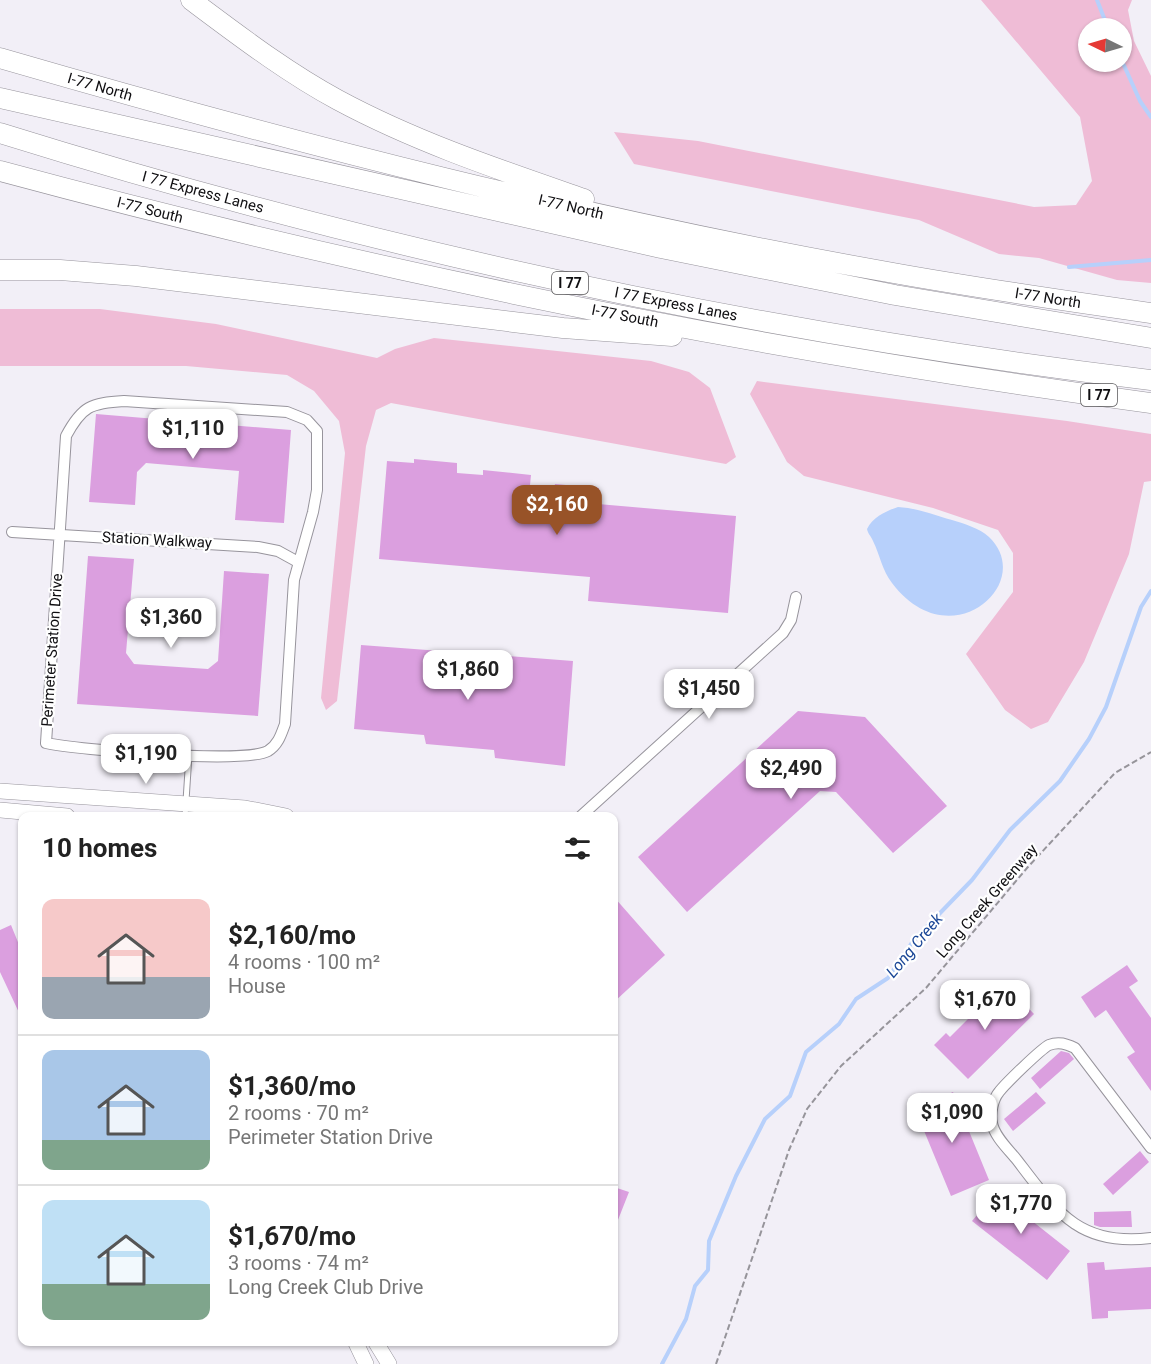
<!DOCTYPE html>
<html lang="en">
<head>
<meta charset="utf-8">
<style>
	:root { --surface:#fff; --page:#f2f2f2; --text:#222; --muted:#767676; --line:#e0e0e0; --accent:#985328 }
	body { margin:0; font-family:Roboto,sans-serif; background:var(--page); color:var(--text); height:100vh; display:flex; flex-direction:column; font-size:22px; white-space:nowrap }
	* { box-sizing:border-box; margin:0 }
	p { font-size:20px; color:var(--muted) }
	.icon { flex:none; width:33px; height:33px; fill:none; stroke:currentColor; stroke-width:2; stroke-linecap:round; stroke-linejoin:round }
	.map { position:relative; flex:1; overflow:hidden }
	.details { position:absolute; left:18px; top:812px; width:600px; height:534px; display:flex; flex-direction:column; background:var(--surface); border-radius:12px; box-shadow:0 2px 4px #0004 }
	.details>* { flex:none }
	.needle { width:39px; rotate:275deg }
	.fabs { position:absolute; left:1078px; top:18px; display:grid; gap:12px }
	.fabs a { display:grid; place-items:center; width:54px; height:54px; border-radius:50%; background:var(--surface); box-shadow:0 2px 4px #0004; font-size:30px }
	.price { position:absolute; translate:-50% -51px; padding:0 14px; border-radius:12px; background:#fff; color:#222; font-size:20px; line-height:39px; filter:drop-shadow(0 2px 3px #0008) }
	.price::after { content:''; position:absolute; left:50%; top:36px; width:18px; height:14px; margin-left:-9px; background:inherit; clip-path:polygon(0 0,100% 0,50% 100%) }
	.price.selected { background:var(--accent); color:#fff }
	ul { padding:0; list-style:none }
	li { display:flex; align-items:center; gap:18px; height:150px; padding:0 24px }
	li+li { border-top:2px solid var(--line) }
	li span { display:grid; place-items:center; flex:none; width:168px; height:120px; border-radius:12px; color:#555 }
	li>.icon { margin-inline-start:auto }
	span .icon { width:72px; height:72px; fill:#fffc; stroke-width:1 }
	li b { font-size:26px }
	h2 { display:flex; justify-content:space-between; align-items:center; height:72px; padding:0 24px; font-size:26px }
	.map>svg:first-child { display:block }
</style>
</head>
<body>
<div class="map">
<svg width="1151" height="1364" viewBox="0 0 1151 1364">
	<rect width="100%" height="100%" fill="#f2eff7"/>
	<path fill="#efbcd6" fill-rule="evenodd" d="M981 0H1132L1128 10 1134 41 1151 76V283L1117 280 1039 258 999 254 919 220 634 164 614 132 698 141 1034 207 1076 205 1092 181 1080 117ZM1122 28V62H1089V28Z
		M0 309H100L216 324 377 358 395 349 434 338 651 361 689 372 710 388 736 457 726 464 391 403 376 410 366 446 337 701 326 710 321 698 345 453 339 421 314 391 287 375 186 366H0Z
		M757 381 1067 421 1151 434V481L1144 482 1129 554 1084 662 1048 722 1031 729 1005 710 966 654 1013 592V553L998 530 933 508 804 476 787 462 750 394Z"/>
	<path fill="#b7d0fb" d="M898 507C917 508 934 515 952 520 965 524 979 528 989 537 1037 583 950 660 892 583 882 570 880 555 873 541 871 536 868 534 867 529 873 517 886 511 898 507Z
		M165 604 195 605C192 627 177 622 165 611Z"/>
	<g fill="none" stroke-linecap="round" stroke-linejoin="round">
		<path stroke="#b7d0fb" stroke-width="4" d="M1097 0 1108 28
			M1122 61 1140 101 1151 117
			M1069 267 1151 260
			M662 1364 686 1319 695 1286 708 1270 709 1241 736 1176 765 1119 790 1096 806 1052 839 1024 856 999 888 978 913 941 972 880 1010 830 1060 781 1089 739 1106 707 1141 607 1151 591"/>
	</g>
	<path fill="#db9fdf" d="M96 414 291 430 284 523 235 520 239 471 146 463 137 472 135 505 89 502Z
		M414 459 457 463V473L483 475V470L531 475 530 485 554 488 555 484 599 488 598 504 736 516 728 613 588 601 590 577 379 559 387 461 414 463Z
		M88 556 134 559 126 653 134 664 208 669 218 661 224 571 269 574 258 716 77 704Z
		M361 645 573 661 565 766 495 758 494 750 426 744 424 735 354 729Z
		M798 711 865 717 947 806 893 853 836 792 820 791 687 912 638 857Z
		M614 897 665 955 614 1002Z
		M11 925 22 952V1019L0 972V930Z
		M1127 965 1138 981 1129 987 1151 1018V1091L1127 1057 1135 1052 1106 1010 1095 1018 1081 997Z
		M1006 981 1015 991 1013 992 1034 1014 968 1079 934 1045 946 1033 950 1037Z
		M1061 1051 1069 1053 1074 1059 1040 1089 1031 1078Z
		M953 1092 989 1180 951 1196 915 1109Z
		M1036 1092 1046 1103 1013 1131 1004 1119Z
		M1140 1151 1149 1162 1113 1195 1103 1184Z
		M614 1187 629 1192 614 1230Z
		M1005 1188 1018 1199 1013 1206 1070 1251 1047 1280 972 1221 983 1208 987 1211Z
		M1131 1211 1132 1227H1100L1094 1225V1212Z
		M1104 1262 1105 1270 1151 1267V1309L1108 1311V1318L1092 1319 1087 1263Z"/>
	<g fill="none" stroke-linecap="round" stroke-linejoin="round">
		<g stroke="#97949c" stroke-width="7">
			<path id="lane" d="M185 816 189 755"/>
		</g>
		<g stroke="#97949c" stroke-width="12">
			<path id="street" d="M124 401 287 412 307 420 317 431V490L313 512 294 580 285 724C281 735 278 745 268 751 244 764 78 750 46 743L66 436C82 406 91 403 124 401Z
				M12 532 258 547 278 551 298 562
				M581 816 783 633 791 620 796 597
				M1151 1148 1075 1048C1066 1044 1059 1041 1049 1045 1041 1049 1005 1084 999 1092 993 1099 990 1113 992 1123 994 1136 1009 1150 1017 1160 1056 1211 1079 1247 1151 1238"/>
		</g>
		<g stroke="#97949c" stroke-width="16">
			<path id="secondary" d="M0 791 245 808 286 816
				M0 810 67 816
				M355 1341 366 1364
				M375 1341 389 1364"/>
		</g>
		<g stroke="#97949c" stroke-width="21">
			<path id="highway" d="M191 0C238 35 286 72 338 100 416 142 500 170 584 199
				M0 58C296 144 595 221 899 274 983 289 1067 301 1151 313
				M0 98 661 248 895 295 1151 338
				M0 133C375 250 761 333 1151 380
				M0 171C378 273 763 351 1151 403
				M0 270H60L136 276 563 328 672 336"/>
		</g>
		<path stroke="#96949a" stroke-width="2" stroke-dasharray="6 3" stroke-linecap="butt" d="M716 1364 789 1150 807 1109 841 1066 926 988 1027 868 1115 773 1151 752"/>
		<use href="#lane" stroke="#fff" stroke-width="5"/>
		<use href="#street" stroke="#fff" stroke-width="10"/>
		<use href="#secondary" stroke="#fff" stroke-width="15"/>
		<use href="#highway" stroke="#fff" stroke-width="20"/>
	</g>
	<g text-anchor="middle" stroke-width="4.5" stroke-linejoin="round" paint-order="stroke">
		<g fill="#fff" stroke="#575658" stroke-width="1.5">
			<rect x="552" y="272" width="36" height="22" rx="4.5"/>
			<rect x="1081" y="384" width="36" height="22" rx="4.5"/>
		</g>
		<g font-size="14" font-weight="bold" fill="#0f0e11">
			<text x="570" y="288">I 77</text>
			<text x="1099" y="400">I 77</text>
		</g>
		<g font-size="15" fill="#0f0e11" stroke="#fff">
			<text transform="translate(100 87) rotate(16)" y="5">I-77 North</text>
			<text transform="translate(203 192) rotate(15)" y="5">I 77 Express Lanes</text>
			<text transform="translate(571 207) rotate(13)" y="5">I-77 North</text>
			<text transform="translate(150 210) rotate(14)" y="5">I-77 South</text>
			<text transform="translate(1048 298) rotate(9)" y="5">I-77 North</text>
			<text transform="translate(676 304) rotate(11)" y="5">I 77 Express Lanes</text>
			<text transform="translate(625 316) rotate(11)" y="5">I-77 South</text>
			<text transform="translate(157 540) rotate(3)" y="5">Station Walkway</text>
			<text transform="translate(52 650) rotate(-86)" y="5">Perimeter Station Drive</text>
			<text transform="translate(987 901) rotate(-49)" y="5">Long Creek Greenway</text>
		</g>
		<g font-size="16" font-style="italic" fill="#1b4797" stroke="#fff">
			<text transform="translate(914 945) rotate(-50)" y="6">Long Creek</text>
		</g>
	</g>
</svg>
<div class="fabs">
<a><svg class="needle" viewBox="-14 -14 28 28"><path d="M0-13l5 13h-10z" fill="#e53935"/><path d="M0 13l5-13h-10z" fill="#767676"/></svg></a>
</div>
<b class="price" style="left:193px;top:460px">$1,110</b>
<b class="price selected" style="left:557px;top:536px">$2,160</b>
<b class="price" style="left:171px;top:649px">$1,360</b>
<b class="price" style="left:468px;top:701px">$1,860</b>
<b class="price" style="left:709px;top:720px">$1,450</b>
<b class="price" style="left:146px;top:785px">$1,190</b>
<b class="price" style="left:791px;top:800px">$2,490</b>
<b class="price" style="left:985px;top:1031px">$1,670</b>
<b class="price" style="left:952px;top:1144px">$1,090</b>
<b class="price" style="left:1021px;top:1235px">$1,770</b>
<section class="details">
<h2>10 homes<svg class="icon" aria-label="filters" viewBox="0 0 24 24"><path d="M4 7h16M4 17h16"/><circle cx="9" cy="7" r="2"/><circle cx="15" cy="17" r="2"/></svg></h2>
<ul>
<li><span style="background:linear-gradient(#f6c9c9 65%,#9aa5b1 0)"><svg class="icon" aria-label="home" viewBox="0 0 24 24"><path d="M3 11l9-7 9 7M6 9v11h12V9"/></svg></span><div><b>$2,160/mo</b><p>4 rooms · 100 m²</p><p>House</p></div></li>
<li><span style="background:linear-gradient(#a9c7e8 75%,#7fa58c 0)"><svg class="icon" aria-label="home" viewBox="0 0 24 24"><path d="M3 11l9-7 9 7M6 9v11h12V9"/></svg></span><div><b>$1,360/mo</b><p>2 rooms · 70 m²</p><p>Perimeter Station Drive</p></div></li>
<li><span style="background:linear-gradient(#bfe0f5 70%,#7fa58c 0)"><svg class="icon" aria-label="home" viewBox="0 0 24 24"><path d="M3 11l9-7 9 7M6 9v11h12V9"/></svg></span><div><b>$1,670/mo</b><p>3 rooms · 74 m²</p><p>Long Creek Club Drive</p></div></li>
</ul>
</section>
</div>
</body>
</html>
